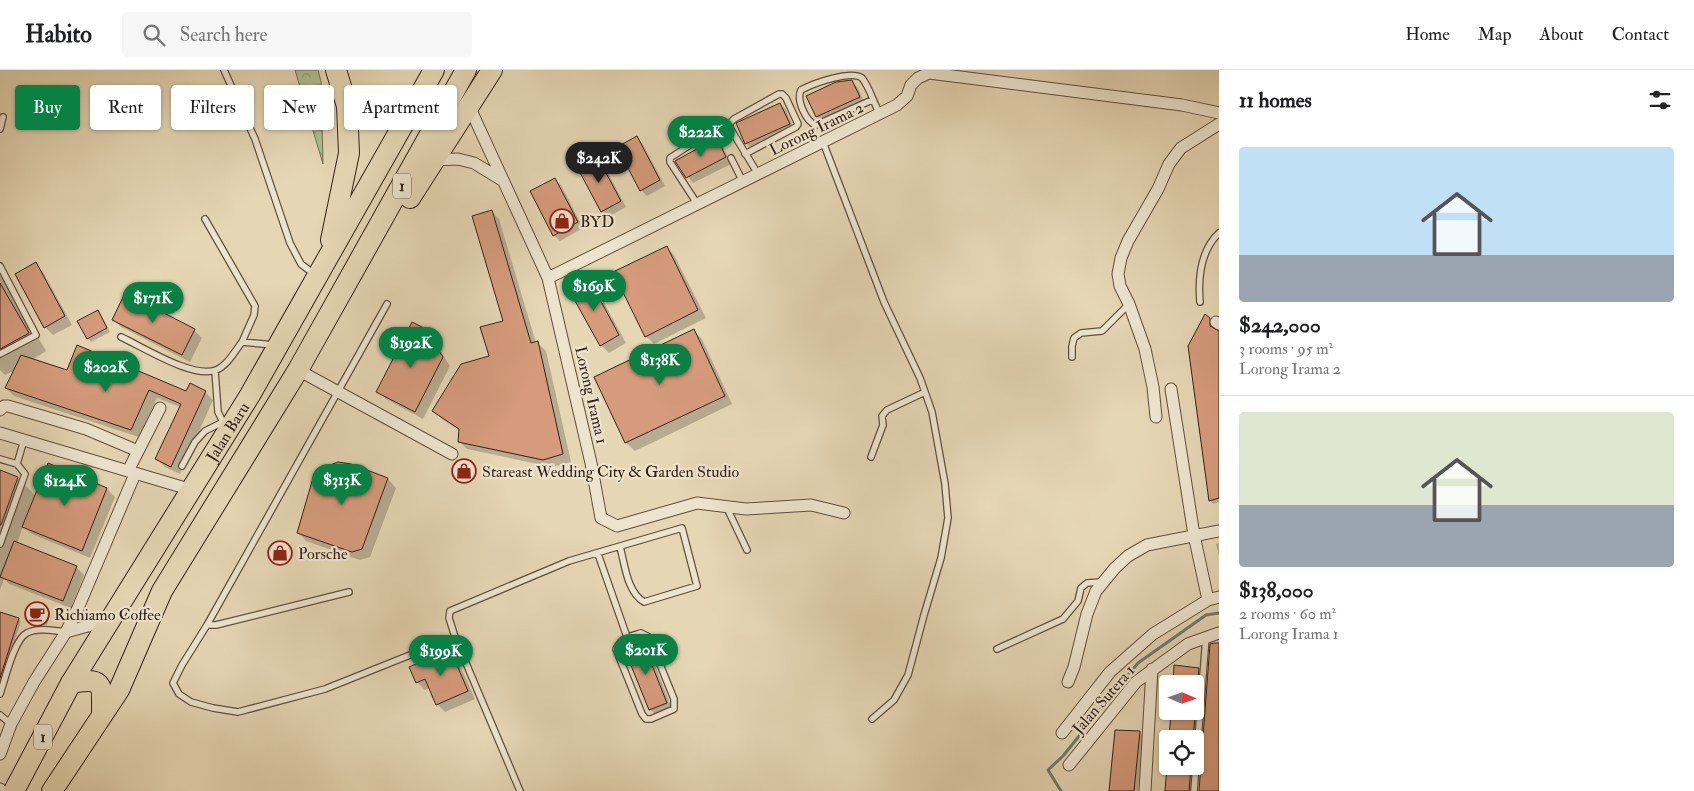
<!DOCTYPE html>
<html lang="en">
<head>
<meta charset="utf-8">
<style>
	:root { --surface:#fff; --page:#f6f6f6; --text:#202124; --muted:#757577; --line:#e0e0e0; --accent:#0b8043 }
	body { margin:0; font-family:"IM FELL Double Pica",serif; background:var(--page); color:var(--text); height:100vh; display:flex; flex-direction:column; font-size:19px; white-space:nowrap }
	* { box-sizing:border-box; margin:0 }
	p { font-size:16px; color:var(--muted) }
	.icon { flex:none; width:28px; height:28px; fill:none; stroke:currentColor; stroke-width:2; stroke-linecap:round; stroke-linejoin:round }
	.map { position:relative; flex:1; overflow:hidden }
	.panel { display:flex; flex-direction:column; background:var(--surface); width:475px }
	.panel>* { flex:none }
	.hud { position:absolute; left:15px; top:15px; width:475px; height:45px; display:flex; gap:10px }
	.needle { width:32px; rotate:92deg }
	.controls { position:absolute; left:1159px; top:605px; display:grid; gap:10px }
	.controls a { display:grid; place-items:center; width:45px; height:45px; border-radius:5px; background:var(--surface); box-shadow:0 1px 4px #0004; font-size:25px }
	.price { position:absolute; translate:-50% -42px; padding:0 11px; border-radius:18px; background:var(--accent); color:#fff; font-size:16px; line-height:32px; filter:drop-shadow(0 1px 2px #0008) }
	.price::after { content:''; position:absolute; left:50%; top:30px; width:15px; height:11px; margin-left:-8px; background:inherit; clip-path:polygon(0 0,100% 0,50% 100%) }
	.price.selected { background:#222; color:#fff }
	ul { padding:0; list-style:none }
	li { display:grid; align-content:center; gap:10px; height:265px; padding:0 20px }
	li+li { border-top:1px solid var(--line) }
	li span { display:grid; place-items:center; height:155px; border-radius:5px; color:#555 }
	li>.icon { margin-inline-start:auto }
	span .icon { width:90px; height:90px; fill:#fffc; stroke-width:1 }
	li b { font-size:21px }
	h2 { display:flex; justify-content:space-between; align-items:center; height:60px; padding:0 20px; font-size:21px }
	.chip { padding:0 18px; border-radius:5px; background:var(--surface); box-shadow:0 1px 4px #0004; font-size:18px; line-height:45px }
	.chip.selected { background:var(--accent); color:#fff }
	header { display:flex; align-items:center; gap:30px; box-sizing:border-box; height:70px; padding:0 25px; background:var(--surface); border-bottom:1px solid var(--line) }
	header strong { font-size:24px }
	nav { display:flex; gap:28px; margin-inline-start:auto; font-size:18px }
	.search { width:350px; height:45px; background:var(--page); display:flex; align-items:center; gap:12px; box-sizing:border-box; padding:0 18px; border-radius:5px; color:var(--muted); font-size:19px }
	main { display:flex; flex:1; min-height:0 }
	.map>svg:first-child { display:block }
</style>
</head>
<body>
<header>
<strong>Habito</strong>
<div class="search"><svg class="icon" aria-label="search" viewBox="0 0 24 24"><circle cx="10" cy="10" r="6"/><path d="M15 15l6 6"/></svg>Search here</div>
<nav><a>Home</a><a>Map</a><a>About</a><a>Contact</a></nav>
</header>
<main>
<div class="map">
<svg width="1219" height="721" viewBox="0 0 1219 721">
	<defs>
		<pattern id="forest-crowns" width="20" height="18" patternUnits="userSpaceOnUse" patternTransform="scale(1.25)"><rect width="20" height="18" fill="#aebf92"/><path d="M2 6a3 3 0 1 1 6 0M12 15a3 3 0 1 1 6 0" fill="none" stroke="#8e9b76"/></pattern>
	</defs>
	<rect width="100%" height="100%" fill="#e5d6b4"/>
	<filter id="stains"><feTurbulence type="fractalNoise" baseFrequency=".004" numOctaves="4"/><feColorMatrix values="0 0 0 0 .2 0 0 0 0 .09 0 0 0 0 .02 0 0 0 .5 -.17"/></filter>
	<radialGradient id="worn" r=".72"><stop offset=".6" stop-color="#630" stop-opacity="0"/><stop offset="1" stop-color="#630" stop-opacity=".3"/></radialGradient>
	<path fill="url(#forest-crowns)" stroke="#707053" d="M295 0H318L321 12 323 94Z"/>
	<path fill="#0003" d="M852 12 858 18 865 34 823 53 817 47Z
		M780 34 786 40 795 60 752 80 747 74 738 54Z
		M636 67 642 73 665 116 647 126 641 120Z
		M716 69 722 75 731 94 693 113 676 91Z
		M597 87 603 93 626 137 608 147 602 141Z
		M555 110 561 115 583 158 560 171 554 165Z
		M491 141 499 149 536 273H538L546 281 571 392 552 397 467 379 459 371 460 361 442 349 434 341 490 287 504 251Z
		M666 177 674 185 706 248 654 274 646 266Z
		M35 194 43 202 72 255 53 265 45 257Z
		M0 201 46 281 32 290 68 302 187 322H205L213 330 180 404 165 397 157 389 180 337 157 328 139 367 14 326 6 318 15 300 5 305 0 300Z
		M588 210 596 218 626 273 609 283 601 275Z
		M98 242 101 245 110 262 91 272 88 268Z
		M113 249 194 260 202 268 190 292 121 257Z
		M1209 249 1213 253 1212 257 1214 261 1219 262V432L1213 434 1210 430Z
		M423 259 432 268 450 296 423 349 386 329 378 321Z
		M694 261 702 269 732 334 635 381 626 373 596 307Z
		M351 395 388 409 396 418 370 487 360 490 306 471 298 462Z
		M0 402 18 408 36 426 107 419 115 427 90 488 32 464 23 456 17 474 76 497 84 505 71 538 9 514 4 509 0 520Z
		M1219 473V485L1216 474Z
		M46 541 50 544 47 555 32 552 28 548Z
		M0 544 18 549 21 551 0 618Z
		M635 575 638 579 644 576 650 582 672 639 656 645 650 639Z
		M449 581 457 589 475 629 445 642 437 634 430 618 425 620 417 612Z
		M1198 599 1202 603 1195 694V669H1170L1195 641Z
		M1140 662 1143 666 1138 721H1111Z
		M1168 696H1195L1193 721H1166Z"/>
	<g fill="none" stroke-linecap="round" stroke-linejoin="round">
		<path stroke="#6e7d73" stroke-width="3" d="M1061 721 1048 700 1063 686 1138 593 1206 545 1219 543"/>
	</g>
	<path fill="#d59b7c" stroke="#332214" d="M852 10 860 27 816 47 806 26 836 12Z
		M780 33 790 54 745 74 736 53Z
		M637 66 660 110 640 121 617 77Z
		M717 68 726 87 686 108 675 91Z
		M597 86 621 131 601 142 577 97Z
		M555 108 578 152 553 166 530 121Z
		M492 140 531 273 538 271 563 384 543 390 458 372 459 359 432 341 461 294 489 286 480 257 503 251 472 146Z
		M667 176 698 240 645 267 613 202Z
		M36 192 65 246 44 258 15 204Z
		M589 209 619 265 600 276 569 220Z
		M0 213 29 263 0 279Z
		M125 223 195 259 182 285 112 250Z
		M98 240 107 258 87 269 77 251Z
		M1205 244 1210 248V256L1219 261V428L1209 431 1188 276Z
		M412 252 424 258 443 287 415 342 376 322Z
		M694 259 725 326 625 373 594 307Z
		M77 275 186 321 190 313 206 321 171 397 155 389 181 334 149 320 131 360 5 318 21 285 67 300Z
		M338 392 351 394 388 408 362 479 352 482 297 463 313 408 325 397Z
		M48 393 107 418 82 481 22 457Z
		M0 400 18 407 1 455H0Z
		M14 471 77 496 63 531 0 507Z
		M29 535 47 540 44 552 27 548Z
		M0 542 19 548 0 608Z
		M635 573 637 578 644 575 667 633 649 640 624 578Z
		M1215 573H1219V721H1199L1210 574Z
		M450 579 468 621 436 635 425 609 416 613 409 597Z
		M1174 595 1199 598 1193 669H1169L1171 641H1195V614H1173Z
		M1115 660 1140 661 1134 721H1109Z
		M1167 696H1191L1189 721H1165Z"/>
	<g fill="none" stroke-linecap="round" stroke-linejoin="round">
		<g stroke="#604f3c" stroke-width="8">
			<path id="lane" d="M224 0 255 69 290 173 301 194 314 204
				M872 30 816 55C806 52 796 30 801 20 814 13 851 0 862 8 870 18 873 32 880 44
				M0 59 3 47
				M823 72 884 232 920 308 925 322 932 342 945 414 948 448 941 488 924 545 908 605 894 630 872 649
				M693 73 670 88V92L698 135
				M745 84 796 57 798 54 786 28 782 24H779L734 49 730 53V58L758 104
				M731 88 743 112
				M205 149 255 236 254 245 242 272
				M0 196 36 265 0 284
				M1200 232C1198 208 1201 180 1219 163
				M387 234 207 555 182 595 173 613 179 624 191 632 213 638 238 642 325 619 455 567
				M121 267C143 277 193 309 216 300 227 296 235 281 242 272L274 275
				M1072 287V276L1074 268 1081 263 1102 261 1129 234
				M215 301 218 342 223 352
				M871 387 883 355 882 346 887 340 925 322
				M0 389 17 394 25 404 0 474
				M17 394 24 370
				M182 396 195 372 205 361 223 352 226 356
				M727 438 747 480
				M598 484 627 567
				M207 555H216L349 522
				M641 563 649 567 674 629V639L651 649H646L642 644 616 579C622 567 630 566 641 563Z
				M997 579 1063 549 1078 531 1081 518 1087 513 1102 512
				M0 624C5 610 14 569 27 563 38 557 54 561 66 562
				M0 645 11 654
				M520 721 455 567 449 548 450 541 569 491 682 458 697 516 644 532C627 522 625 495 620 477
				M1194 721 1206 567"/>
		</g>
		<g stroke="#604f3c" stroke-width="13">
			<path id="street" d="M469 36 548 208 591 393 601 448 617 456 697 433 746 439 811 435 844 443
				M433 90 458 89 474 93 502 110
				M548 208 897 35 907 26 911 15 918 8 929 3 1182 35 1219 43
				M1216 252 1219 254
				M298 300 452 384
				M1171 319 1194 465 1208 530
				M0 340 4 336H8L86 359 138 381
				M1156 347 1153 317 1145 279 1129 234 1120 216 1118 204 1121 188 1128 171 1158 119 1169 94 1181 78 1219 54
				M0 363 192 420
				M128 401 160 338
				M66 562 110 550
				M1068 612 1074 597 1087 544 1096 521 1115 498 1128 486 1147 475 1219 461
				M1062 663 1110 602 1153 564 1208 530 1219 527
				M0 684 11 654 34 612 66 562 78 538 135 404
				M1069 695 1136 612 1188 574 1219 563
				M0 719 1 721
				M1145 721 1152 599"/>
		</g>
		<g stroke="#332214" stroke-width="22">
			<g id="highway">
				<path d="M410 128 492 0"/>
				<path d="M331 170 349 83 347 36 336 0"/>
				<path d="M71 613C105 607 102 614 102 645"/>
				<path id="s1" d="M14 721 71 613 250 325 434 0"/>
				<path d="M52 721 119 620 162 521 298 300 466 0"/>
			</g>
		</g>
		<use href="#lane" stroke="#eee4ce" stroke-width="5.5"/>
		<use href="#street" stroke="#eee4ce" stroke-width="11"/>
		<use href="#highway" stroke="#e5d6b4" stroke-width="20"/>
	</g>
	<defs>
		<g id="shop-ring" transform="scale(1.25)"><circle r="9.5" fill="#eee4ce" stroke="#8f2418" stroke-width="1.5"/><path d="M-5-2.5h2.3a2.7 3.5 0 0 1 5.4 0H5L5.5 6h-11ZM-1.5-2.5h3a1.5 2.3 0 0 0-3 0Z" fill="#8f2418"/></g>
		<g id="cafe-ring" transform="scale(1.25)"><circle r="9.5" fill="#eee4ce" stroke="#8f2418" stroke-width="1.5"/><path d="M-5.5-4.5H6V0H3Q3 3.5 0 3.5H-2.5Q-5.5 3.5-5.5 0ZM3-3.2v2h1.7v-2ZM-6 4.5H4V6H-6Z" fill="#8f2418"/></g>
	</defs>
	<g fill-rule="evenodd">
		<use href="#shop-ring" x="562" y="151"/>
		<use href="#shop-ring" x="464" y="401"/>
		<use href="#shop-ring" x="280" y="483"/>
		<use href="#cafe-ring" x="37" y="544"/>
	</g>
	<g text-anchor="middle" stroke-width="4.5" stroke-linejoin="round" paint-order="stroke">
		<g fill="#eee4ce" stroke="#6b5c4c" stroke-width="1">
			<rect x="393" y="103.5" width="18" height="25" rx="4"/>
			<rect x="34" y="654.5" width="18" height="25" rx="4"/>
		</g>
		<g font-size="15" font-weight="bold" fill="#332214">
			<text x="402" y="121">1</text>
			<text x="43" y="672">1</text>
		</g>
		<g font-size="16" fill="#332214" stroke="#eee4ce">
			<text transform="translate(816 58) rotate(-26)" y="6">Lorong Irama 2</text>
			<text transform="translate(592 325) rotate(77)" y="6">Lorong Irama 1</text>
			<text dy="6" stroke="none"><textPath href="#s1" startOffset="418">Jalan Baru</textPath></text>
			<text transform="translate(1103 629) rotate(-49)" y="6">Jalan Sutera 1</text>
		</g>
		<g font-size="16" fill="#332214" stroke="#eee4ce" text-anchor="start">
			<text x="580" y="157">BYD</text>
			<text x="482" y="407">Stareast Wedding City &amp; Garden Studio</text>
			<text x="298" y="489">Porsche</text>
			<text x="54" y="550">Richiamo Coffee</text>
		</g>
	</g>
	<rect width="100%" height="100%" filter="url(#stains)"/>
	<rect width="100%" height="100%" fill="url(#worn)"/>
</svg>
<div class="controls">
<a><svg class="needle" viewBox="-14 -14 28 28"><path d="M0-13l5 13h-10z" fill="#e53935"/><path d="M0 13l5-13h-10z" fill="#757577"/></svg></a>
<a><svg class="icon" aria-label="locate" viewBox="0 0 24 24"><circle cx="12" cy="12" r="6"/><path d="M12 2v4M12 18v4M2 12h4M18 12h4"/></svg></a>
</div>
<b class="price" style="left:701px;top:88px">$222K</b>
<b class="price selected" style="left:599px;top:114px">$242K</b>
<b class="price" style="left:594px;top:242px">$169K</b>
<b class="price" style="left:153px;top:254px">$171K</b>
<b class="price" style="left:411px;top:299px">$192K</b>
<b class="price" style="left:660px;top:316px">$138K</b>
<b class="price" style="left:106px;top:323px">$202K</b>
<b class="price" style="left:342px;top:436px">$313K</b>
<b class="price" style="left:65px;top:437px">$124K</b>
<b class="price" style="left:646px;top:606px">$201K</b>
<b class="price" style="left:441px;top:607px">$199K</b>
<div class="hud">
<a class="chip selected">Buy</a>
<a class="chip">Rent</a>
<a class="chip">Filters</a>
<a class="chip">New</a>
<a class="chip">Apartment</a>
</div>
</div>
<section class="panel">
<h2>11 homes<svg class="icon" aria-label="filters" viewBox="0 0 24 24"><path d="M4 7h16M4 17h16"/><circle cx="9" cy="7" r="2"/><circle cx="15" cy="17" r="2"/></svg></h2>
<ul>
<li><span style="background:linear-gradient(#bfe0f5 70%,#9aa5b1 0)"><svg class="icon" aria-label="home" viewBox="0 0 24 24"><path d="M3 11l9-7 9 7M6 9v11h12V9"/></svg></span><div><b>$242,000</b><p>3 rooms · 95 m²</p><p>Lorong Irama 2</p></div></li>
<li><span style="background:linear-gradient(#dfe7d0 60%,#9aa5b1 0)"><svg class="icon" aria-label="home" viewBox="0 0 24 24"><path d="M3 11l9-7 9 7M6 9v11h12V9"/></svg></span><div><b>$138,000</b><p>2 rooms · 60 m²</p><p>Lorong Irama 1</p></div></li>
</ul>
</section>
</main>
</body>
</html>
